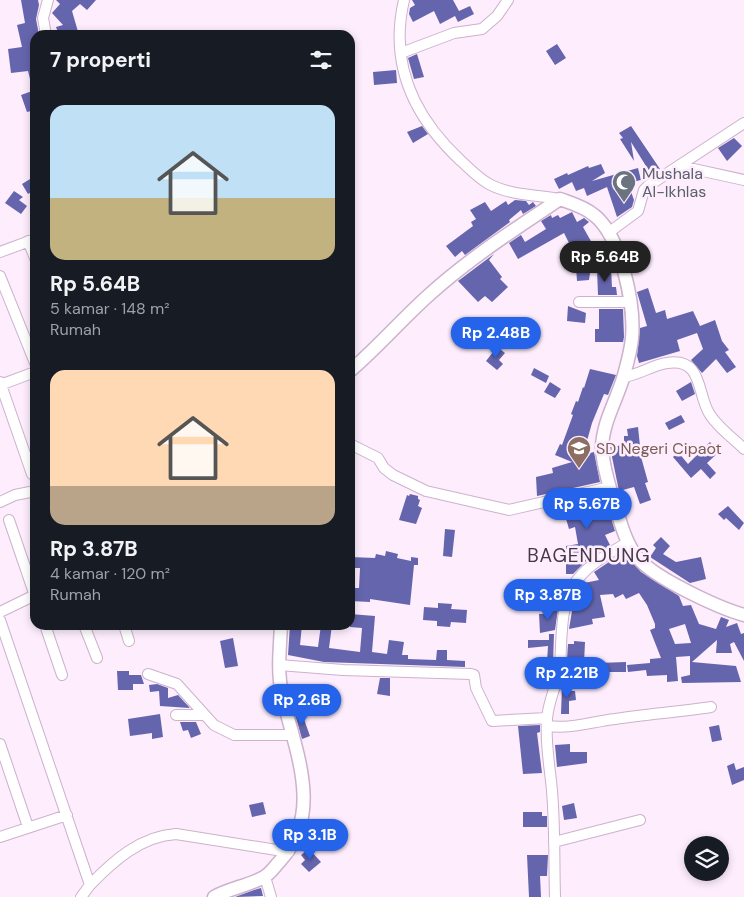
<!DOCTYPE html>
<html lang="id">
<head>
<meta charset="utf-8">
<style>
	:root { --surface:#171b24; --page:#242831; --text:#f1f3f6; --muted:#9ea1a6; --accent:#2563eb }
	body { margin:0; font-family:"DM Sans",sans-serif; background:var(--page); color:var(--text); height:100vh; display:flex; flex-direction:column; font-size:19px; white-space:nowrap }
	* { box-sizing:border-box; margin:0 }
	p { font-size:16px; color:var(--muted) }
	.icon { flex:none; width:28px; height:28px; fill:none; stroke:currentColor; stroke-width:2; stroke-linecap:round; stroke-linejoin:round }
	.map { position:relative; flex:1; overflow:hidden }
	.details { position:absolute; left:30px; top:30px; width:325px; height:600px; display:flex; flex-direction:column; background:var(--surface); border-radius:15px; box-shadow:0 2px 8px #0003 }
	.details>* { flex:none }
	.fabs { position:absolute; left:684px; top:836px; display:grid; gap:10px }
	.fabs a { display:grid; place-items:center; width:45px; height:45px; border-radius:50%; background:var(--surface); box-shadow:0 2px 8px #0003; font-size:25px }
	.price { position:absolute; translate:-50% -42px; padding:0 11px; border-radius:18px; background:var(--accent); color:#fff; font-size:16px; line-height:32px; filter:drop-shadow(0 1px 2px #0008) }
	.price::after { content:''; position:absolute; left:50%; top:30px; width:15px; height:11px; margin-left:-8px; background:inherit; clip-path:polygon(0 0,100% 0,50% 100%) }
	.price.active { background:#222; color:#fff }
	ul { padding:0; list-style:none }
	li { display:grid; align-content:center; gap:10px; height:265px; padding:0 20px }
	li span { display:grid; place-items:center; height:155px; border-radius:15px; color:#555 }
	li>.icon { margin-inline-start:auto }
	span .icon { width:90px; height:90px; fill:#fffc; stroke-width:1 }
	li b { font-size:21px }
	h2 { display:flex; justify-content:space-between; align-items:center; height:60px; padding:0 20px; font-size:21px }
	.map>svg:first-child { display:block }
</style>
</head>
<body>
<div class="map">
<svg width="744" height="897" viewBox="0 0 744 897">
	<rect width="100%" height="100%" fill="#fdedfd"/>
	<path fill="#6565ad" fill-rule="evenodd" d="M21 0H38L39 5 36 19 39 35H35V87H32L28 71 11 73 8 49 22 47 17 25 25 23Z
		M56 0H96L87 10 80 4 72 11 79 35H59L56 27 63 25 52 13 60 4Z
		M412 0H453L459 11 470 6 474 14 458 22 455 16 440 24 434 11 413 22 409 14 410 8 415 5Z
		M557 44 566 58 555 65 546 51Z
		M417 54 424 77 414 79 408 58Z
		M396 70 397 83 374 85 373 72Z
		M35 90V110L27 112 21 95Z
		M422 126 428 134 413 143 407 132Z
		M631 126 660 169 651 174 631 142 634 161 620 139 623 138 619 133Z
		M734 138 742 146 727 161 718 148Z
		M601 164 605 173 592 181 638 168 641 180 628 183 634 200 632 207 617 217 607 187 587 196 584 188 576 191 572 182 559 189 554 179 567 173 568 175 588 166 589 168Z
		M35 176V190L28 194 22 184Z
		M14 191 23 197 19 200 27 206 21 214 5 203Z
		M515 200 526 201 529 205 533 202 536 206 523 214 521 210 509 220 510 222 465 255 462 251 455 257 446 246 473 226 471 222 476 219 470 210 485 202 491 211 506 201 508 205Z
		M572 212 577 222 584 218 589 222 583 227 592 243 574 253 564 233 518 259 509 243 521 235 525 242 546 229 541 221 551 215 552 218 558 215 560 218Z
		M494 254 489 260 502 277 500 279 508 287 492 302 485 296 478 302 458 281Z
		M591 266 589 280 577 281 576 267Z
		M611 269 612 287H616L617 295H598L597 270Z
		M648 288 656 313 665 310 667 319 693 311 700 326 715 320 722 341 729 350 725 352 736 367 727 373 716 359 702 373 691 360 703 349 697 333 677 340 680 351 639 363 637 356 640 328 647 326 637 292Z
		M568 306 586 313 585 323 567 321Z
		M599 309H623L624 337 620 358 623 342H595V329H599Z
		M497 347 505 353 499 360 503 364 497 370 486 361Z
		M534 368 549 376 546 383 531 375Z
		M590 369 616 375 608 395 604 394 592 423 583 455 594 452 600 482 537 496 536 477 553 473 552 468 572 462 555 455 560 444 562 445 573 415 571 414 576 401 578 402 583 387 584 388Z
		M550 382 561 389 555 398 544 392Z
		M691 382 695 394 682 401 676 391Z
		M681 415 685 422 669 430 665 423Z
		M638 427 640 446H638L648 482 645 483 651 500 640 504 634 487 619 491 610 447 624 445V436H628L627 429Z
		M710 442 719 452 707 463 716 473 710 479 701 469 691 478 673 457 678 452 688 464Z
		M410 494 418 496V499L420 500 418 506 422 508 416 524 399 520 407 495 409 496Z
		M604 495 615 531 605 535 610 545 586 561 573 574H566V546L578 544 575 527 569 529 562 505Z
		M728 506 744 523 739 530 726 518 724 520 718 514Z
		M445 529 455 530 452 557 443 556Z
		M661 537 670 546 663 554 676 562 701 557 706 579 690 583 650 557 656 548 653 545Z
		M386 551 398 554 397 558 411 561V557L418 558V565H414L410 605 370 599V602L350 601V588H359L360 568H350V557L375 558 376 554 385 556Z
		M624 552 641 572 679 596 683 606 691 605 699 624 716 629 721 617 729 620 726 627 737 623 741 634 744 633V661L734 642 730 644 732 653H716L717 640 692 662 736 666 741 682 682 683 681 677 690 675V656L676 657 678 681 667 682V675L647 676 646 670 628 672 627 665 650 663V659L661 658 650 630 655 628V624L647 605 639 593 626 599 623 594 615 598 613 594 600 595 605 617 592 619 593 624 569 629 573 605 586 599 584 583 599 580 594 572ZM685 624 691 643 675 644 669 629Z
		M438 603 452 604 451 609 467 610 466 623 451 622 450 627 437 626V621L423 620 424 607 438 608Z
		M549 609H558L555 630 540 633 539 614H545V610Z
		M350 614 375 616 372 652 387 654 389 640 404 642 402 655H408V659L436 660 437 650H447V660L465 661V667L324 662 288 655 290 625H302L300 645 318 647 321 625H332L329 648 360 652 362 628 350 627Z
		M549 634H554L553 663 547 662 548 646 528 648V640H549Z
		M233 638 238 666 225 668 220 641Z
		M574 641 585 642 584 664 580 678 566 674 568 644H574Z
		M626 662V672H599L598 663Z
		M117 671H129V675H141L144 684H133V690H118Z
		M380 678H390V696L377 694Z
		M157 684 168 688V698L178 695 190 708 160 706 159 691 150 692 149 685Z
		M562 685H569V691H575L576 700 569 701V714H561Z
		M301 711 310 736 302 739 295 714Z
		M160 714 163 737 152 739V733L130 736 128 719Z
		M180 722H196L201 734 191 738 188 730 183 731Z
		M540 725V732L537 733 542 773 523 774 518 726Z
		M719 725 722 740 712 742 709 727Z
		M570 744V752H587V763L557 767 555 745Z
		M734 763 736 770 744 767V780L732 785 727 766Z
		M263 802 266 814 252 817 249 805Z
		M574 803 577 818 564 820 562 806Z
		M523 812H542V816H547V827H523Z
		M327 833 334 835 329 851 314 847 317 836 325 839Z
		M309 849 321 862 309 872 301 864 305 860 301 855Z
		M527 855H548L547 876H540L541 897H529Z
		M261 888 263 896 235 897 254 890Z"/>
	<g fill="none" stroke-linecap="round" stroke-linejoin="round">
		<g stroke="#ccb2cc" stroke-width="12">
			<path id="minor" d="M404 0C389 64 413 116 460 160 469 168 478 178 489 184 509 195 537 195 560 199
				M46 35 43 18 48 0
				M401 53 454 33 482 29 497 16 508 0
				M680 166 744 180
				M608 233 638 211 644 190 648 186 744 123
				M28 241 35 258
				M0 252 35 239
				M0 276 35 363
				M579 302H630
				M623 377C639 375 652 365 667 363 703 357 697 394 709 413 717 427 733 438 744 449
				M0 382 32 474
				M0 385 35 372
				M350 444 378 458 384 468 393 475 426 491 509 510 610 487
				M0 502 15 495 35 491
				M9 520 35 596
				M0 612 35 595
				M0 620 90 885 81 897
				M45 625 62 675
				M84 625 97 658
				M124 625 129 641
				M279 665 343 670 471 674 474 675 476 688 492 721 547 718
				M148 674 177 684 214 725 234 735H293
				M176 715H204
				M547 726C573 729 590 722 615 719 647 714 679 712 711 707
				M0 744 28 827
				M0 837 67 815
				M554 842 640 820
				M265 877 271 897
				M90 885C113 861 141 836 176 834L289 852
				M555 897C554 862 555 826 552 791 550 767 545 744 547 719 548 701 558 683 560 664 562 641 560 607 573 586 586 565 607 555 628 542"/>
		</g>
		<g stroke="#ccb2cc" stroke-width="15">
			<path id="tertiary" d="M350 371C378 347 402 319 430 294 470 258 515 229 560 199 571 203 585 207 594 215 621 236 635 305 632 338 631 350 627 364 624 375 617 400 603 421 602 447 602 462 608 481 612 495 619 516 624 542 638 558 654 578 719 608 744 615
				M214 897C230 888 248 886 264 877 270 874 275 866 280 861 325 812 294 749 282 694 277 671 280 648 281 625"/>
		</g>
		<use href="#minor" stroke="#fff" stroke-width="10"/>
		<use href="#tertiary" stroke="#fff" stroke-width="12"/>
	</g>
	<defs>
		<g id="mosque-pin" transform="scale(1.25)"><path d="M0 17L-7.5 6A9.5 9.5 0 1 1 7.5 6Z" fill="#6b7280" stroke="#fdedfd"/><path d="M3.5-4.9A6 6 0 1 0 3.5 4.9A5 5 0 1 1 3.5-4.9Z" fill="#fff"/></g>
		<g id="school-pin" transform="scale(1.25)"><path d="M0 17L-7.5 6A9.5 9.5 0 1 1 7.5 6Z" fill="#8d6e63" stroke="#fdedfd"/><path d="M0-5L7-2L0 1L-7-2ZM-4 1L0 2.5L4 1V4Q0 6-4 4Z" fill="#fff"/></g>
	</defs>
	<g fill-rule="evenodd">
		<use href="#mosque-pin" x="624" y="182"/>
		<use href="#school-pin" x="579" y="448"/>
	</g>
	<g text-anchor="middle" stroke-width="5" stroke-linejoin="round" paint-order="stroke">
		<g font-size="16" fill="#5b616d" stroke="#fdedfd" text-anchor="start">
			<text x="642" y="179">Mushala<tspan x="642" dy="18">Al-Ikhlas</tspan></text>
		</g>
		<g font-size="16" fill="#785e54" stroke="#fdedfd" text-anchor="start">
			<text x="596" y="454">SD Negeri Cipaot</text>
		</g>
		<g font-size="19" letter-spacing="1" fill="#433843" stroke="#fdedfd">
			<text x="589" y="562">BAGENDUNG</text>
		</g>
	</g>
</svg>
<div class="fabs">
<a><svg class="icon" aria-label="layers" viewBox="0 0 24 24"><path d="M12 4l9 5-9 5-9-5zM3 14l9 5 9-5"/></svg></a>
</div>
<b class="price active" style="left:605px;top:283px">Rp 5.64B</b>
<b class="price" style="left:496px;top:359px">Rp 2.48B</b>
<b class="price" style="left:587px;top:530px">Rp 5.67B</b>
<b class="price" style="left:548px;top:621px">Rp 3.87B</b>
<b class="price" style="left:567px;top:699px">Rp 2.21B</b>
<b class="price" style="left:302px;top:726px">Rp 2.6B</b>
<b class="price" style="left:310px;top:861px">Rp 3.1B</b>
<section class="details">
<h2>7 properti<svg class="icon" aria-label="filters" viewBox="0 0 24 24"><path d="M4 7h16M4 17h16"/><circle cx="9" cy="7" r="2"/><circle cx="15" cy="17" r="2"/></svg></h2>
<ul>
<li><span style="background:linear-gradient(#bfe0f5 60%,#c2b280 0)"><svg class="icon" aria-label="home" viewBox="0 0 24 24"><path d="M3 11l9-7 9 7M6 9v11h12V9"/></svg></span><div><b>Rp 5.64B</b><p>5 kamar · 148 m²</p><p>Rumah</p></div></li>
<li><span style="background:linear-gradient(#ffd9b3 75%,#b9a48a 0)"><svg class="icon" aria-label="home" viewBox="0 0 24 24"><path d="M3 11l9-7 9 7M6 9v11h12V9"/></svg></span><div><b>Rp 3.87B</b><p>4 kamar · 120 m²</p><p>Rumah</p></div></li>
</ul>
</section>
</div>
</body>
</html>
